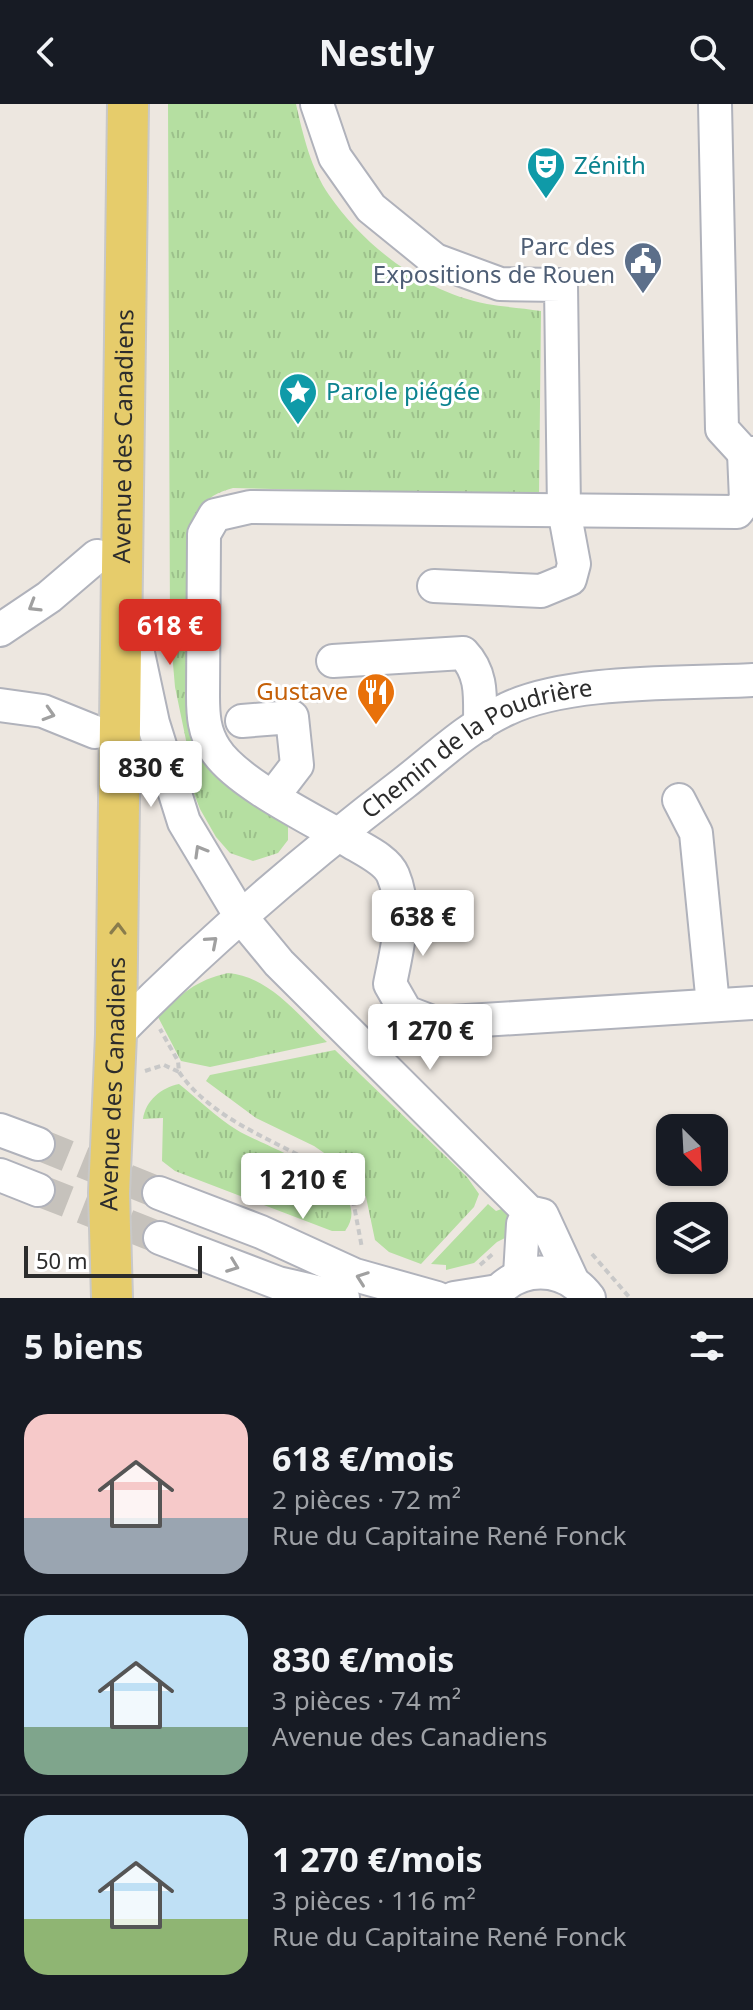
<!DOCTYPE html>
<html lang="fr">
<head>
<meta charset="utf-8">
<style>
	:root { --surface:#171b24; --page:#20242c; --text:#f1f3f6; --muted:#9ea1a6; --line:#363941; --accent:#d93025 }
	body { margin:0; font-family:"Noto Sans",sans-serif; background:var(--page); color:var(--text); height:100vh; display:flex; flex-direction:column; font-size:30px; white-space:nowrap }
	* { box-sizing:border-box; margin:0 }
	p { font-size:26px; color:var(--muted) }
	.icon { flex:none; width:44px; height:44px; fill:none; stroke:currentColor; stroke-width:2; stroke-linecap:round; stroke-linejoin:round }
	.map { position:relative; height:1194px; overflow:hidden }
	.side { display:flex; flex-direction:column; background:var(--surface); flex:1 }
	.side>* { flex:none }
	.needle { width:52px; rotate:156deg }
	.tools { position:absolute; left:656px; top:1010px; display:grid; gap:16px }
	.tools a { display:grid; place-items:center; width:72px; height:72px; border-radius:16px; background:var(--surface); box-shadow:0 2px 6px #0004; font-size:40px }
	.scale { position:absolute; left:24px; bottom:20px; width:178px; box-sizing:border-box; padding-left:8px; border:4px solid #2c2c2c; border-top:0; font-size:22px; line-height:28px; white-space:nowrap; color:#2c2c2c; -webkit-text-stroke:6px #fff; paint-order:stroke }
	.price { position:absolute; translate:-50% -68px; padding:0 18px; border-radius:8px; background:#fff; color:#222; font-size:26px; line-height:52px; filter:drop-shadow(0 2px 4px #0008) }
	.price::after { content:''; position:absolute; left:50%; top:48px; width:24px; height:18px; margin-left:-12px; background:inherit; clip-path:polygon(0 0,100% 0,50% 100%) }
	.price.active { background:var(--accent); color:#fff }
	ul { padding:0; list-style:none }
	li { display:flex; align-items:center; gap:24px; height:200px; padding:0 24px }
	li+li { border-top:2px solid var(--line) }
	li span { display:grid; place-items:center; flex:none; width:224px; height:160px; border-radius:24px; color:#555 }
	li>.icon { margin-inline-start:auto }
	span .icon { width:96px; height:96px; fill:#fffc; stroke-width:1 }
	li b { font-size:34px }
	h2 { display:flex; justify-content:space-between; align-items:center; height:96px; padding:0 24px; font-size:34px }
	header { display:flex; justify-content:space-between; align-items:center; height:104px; padding:0 24px; background:var(--surface); font-size:36px; font-weight:700 }
	.map>svg:first-child { display:block }
</style>
</head>
<body>
<header><svg class="icon" aria-label="back" viewBox="0 0 24 24"><path d="M15 5l-7 7 7 7"/></svg>Nestly<svg class="icon" aria-label="search" viewBox="0 0 24 24"><circle cx="10" cy="10" r="6"/><path d="M15 15l6 6"/></svg></header>
<div class="map">
<svg width="753" height="1194" viewBox="0 0 753 1194">
	<defs>
		<pattern id="grass-tufts" width="24" height="20" patternUnits="userSpaceOnUse" patternTransform="scale(2)"><rect width="24" height="20" fill="#b5dfa1"/><path d="M3 7l-1-3M5 7V3M7 7l1-3M15 17l-1-3M17 17v-4M19 17l1-3" fill="none" stroke="#9cc08b"/></pattern>
	</defs>
	<rect width="100%" height="100%" fill="#ede7e0"/>
	<path fill="url(#grass-tufts)" d="M168 0H296C303 31 311 65 329 91 365 143 424 188 487 200 504 203 523 204 541 207L539 392 233 384C215 389 206 394 197 411L193 619 288 721V736L278 749 253 757 230 749 216 733 200 705 182 659 187 641 175 583 170 525Z
		M228 869C269 872 299 912 327 938L210 963 181 957 158 913C181 890 196 876 228 869Z
		M335 946 467 1073 479 1090 474 1103 421 1160 389 1148 375 1136 366 1093 349 1066 314 1042 256 1014 206 977 210 971Z
		M179 980C198 995 216 1013 237 1026 264 1043 380 1080 345 1127H332L175 1067 162 1057 163 1014 143 1015C146 996 161 984 179 980Z
		M488 1100 496 1107 507 1103 515 1129 497 1138 474 1159 446 1166V1161L431 1160Z"/>
	<g fill="none" stroke-linecap="round" stroke-linejoin="round">
		<path stroke="#c6c2bc" stroke-width="32" stroke-dasharray="32 16" stroke-linecap="butt" d="M38 1040 159 1089
			M38 1086 160 1134"/>
		<g stroke="#b0b2bb" stroke-width="36">
			<g id="minor">
				<path d="M317 0 335 53 371 104 435 156 500 180 561 181 564 406 574 460 570 475 541 487 434 482"/>
				<path d="M715 0 722 325 744 349"/>
				<path d="M753 349H744L746 396 737 408 250 403 215 411 204 430 203 592C203 611 204 628 215 645 236 679 314 716 351 738 364 746 387 756 393 771 408 807 397 844 390 880L406 908 435 919 753 899"/>
				<path d="M132 521 153 619 184 718 241 813 279 859 529 1108 542 1111 573 1178"/>
				<path d="M0 526 49 493 97 452"/>
				<path d="M333 557 463 549C483 570 480 593 480 621"/>
				<path d="M0 601 43 607 95 628"/>
				<path d="M242 617 292 613 297 661 274 691"/>
				<path d="M679 696 696 729 713 901"/>
				<path id="s1" d="M116 931C205 840 302 757 404 679 436 654 469 622 507 605 570 575 682 580 753 576"/>
				<path d="M0 1026 38 1040"/>
				<path d="M0 1071 38 1086"/>
				<path d="M159 1089 261 1128 355 1171 437 1194"/>
				<path d="M160 1134 278 1179 343 1194"/>
				<path d="M520 1171 523 1120 529 1108"/>
				<path d="M454 1194 498 1187"/>
				<path d="M493 1194C517 1160 564 1160 589 1194"/>
			</g>
		</g>
		<g stroke="#c8c8c8" stroke-width="44">
			<g id="major">
				<path id="s2" d="M112 1194 109 1089 116 931 128 0"/>
			</g>
		</g>
		<path stroke="#c8c8c8" stroke-width="4" stroke-dasharray="6 4" stroke-linecap="butt" d="M316 599 320 580
			M145 967 164 961 179 968 178 957 160 925
			M179 968C218 1024 293 1040 346 1080L352 1091 362 1144
			M592 1150 630 1194
			M480 1161 494 1149"/>
		<use href="#minor" stroke="#fff" stroke-width="32"/>
		<use href="#major" stroke="#e6cc6b" stroke-width="40"/>
	</g>
	<defs><path id="oneway-chevron" d="M-2-3.5L2.5 0L-2 3.5" fill="none" stroke-width="1.6" stroke-linecap="round" stroke-linejoin="round" transform="scale(2)"/></defs>
	<g stroke="#a0a0a0">
		<use href="#oneway-chevron" transform="translate(34 502) rotate(149)"/>
		<use href="#oneway-chevron" transform="translate(49 610) rotate(17)"/>
		<use href="#oneway-chevron" transform="translate(200 747) rotate(-120)"/>
		<use href="#oneway-chevron" transform="translate(212 838) rotate(-41)"/>
		<use href="#oneway-chevron" transform="translate(233 1162) rotate(21)"/>
		<use href="#oneway-chevron" transform="translate(362 1174) rotate(-160)"/>
	</g>
	<use stroke="#897c4c" href="#oneway-chevron" transform="translate(118 825) rotate(-89)"/>
	<defs>
		<g id="theatre-pin" transform="scale(2)"><path d="M0 17L-7.5 6A9.5 9.5 0 1 1 7.5 6Z" fill="#0f9aa8" stroke="#fff"/><path d="M-5-5.5Q0-4 5-5.5V0Q5 5 0 6Q-5 5-5 0ZM-3.3-2.5H-1v1.5H-3.3ZM1-2.5H3.3v1.5H1ZM-2.8 1Q0 5.5 2.8 1Z" fill="#fff"/></g>
		<g id="civic-pin" transform="scale(2)"><path d="M0 17L-7.5 6A9.5 9.5 0 1 1 7.5 6Z" fill="#5c6f8a" stroke="#fff"/><path d="M-.6-6.5H3V-4.5H.6V-3L4-1V1h2V6H-6V1h2V-1L-.6-3ZM-1.2 2.5V6h2.4V2.5Z" fill="#fff"/></g>
		<g id="sight-pin" transform="scale(2)"><path d="M0 17L-7.5 6A9.5 9.5 0 1 1 7.5 6Z" fill="#0f9aa8" stroke="#fff"/><path d="M0-6L1.8-2.2L6-1.7L2.9 1.2L3.7 5.4L0 3.3L-3.7 5.4L-2.9 1.2L-6-1.7L-1.8-2.2Z" fill="#fff"/></g>
		<g id="restaurant-pin" transform="scale(2)"><path d="M0 17L-7.5 6A9.5 9.5 0 1 1 7.5 6Z" fill="#e8710a" stroke="#fff"/><path d="M-5-6h1v4h1v-4h1v4h1v-4h1v5L-1.5 .5V6h-2V.5L-5-1ZM5-6V6H3V1.5H1.5Q1.5-4 5-6Z" fill="#fff"/></g>
	</defs>
	<g fill-rule="evenodd">
		<use href="#theatre-pin" x="546" y="62"/>
		<use href="#civic-pin" x="643" y="157"/>
		<use href="#sight-pin" x="298" y="288"/>
		<use href="#restaurant-pin" x="376" y="588"/>
	</g>
	<g text-anchor="middle" stroke-width="6" stroke-linejoin="round" paint-order="stroke">
		<g font-size="24" fill="#0d838f" stroke="#fff" text-anchor="start">
			<text x="574" y="70">Zénith</text>
			<text x="326" y="296">Parole piégée</text>
		</g>
		<g font-size="24" fill="#4e5e75" stroke="#fff" text-anchor="end">
			<text x="615" y="151">Parc des<tspan x="615" dy="28">Expositions de Rouen</tspan></text>
		</g>
		<g font-size="24" fill="#2c2c2c" stroke="#fff">
			<text dy="8" stroke="none"><textPath href="#s2" startOffset="862">Avenue des Canadiens</textPath></text>
			<text dy="8" stroke="none"><textPath href="#s1" startOffset="466">Chemin de la Poudrière</textPath></text>
			<text dy="8" stroke="none"><textPath href="#s2" startOffset="214">Avenue des Canadiens</textPath></text>
		</g>
		<g font-size="24" fill="#c56008" stroke="#fff" text-anchor="end">
			<text x="348" y="596">Gustave</text>
		</g>
	</g>
</svg>
<div class="tools">
<a><svg class="needle" viewBox="-14 -14 28 28"><path d="M0-13l5 13h-10z" fill="#e53935"/><path d="M0 13l5-13h-10z" fill="#9ea1a6"/></svg></a>
<a><svg class="icon" aria-label="layers" viewBox="0 0 24 24"><path d="M12 4l9 5-9 5-9-5zM3 14l9 5 9-5"/></svg></a>
</div>
<div class="scale">50 m</div>
<b class="price active" style="left:170px;top:563px">618 €</b>
<b class="price" style="left:151px;top:705px">830 €</b>
<b class="price" style="left:423px;top:854px">638 €</b>
<b class="price" style="left:430px;top:968px">1 270 €</b>
<b class="price" style="left:303px;top:1117px">1 210 €</b>
</div>
<section class="side">
<h2>5 biens<svg class="icon" aria-label="filters" viewBox="0 0 24 24"><path d="M4 7h16M4 17h16"/><circle cx="9" cy="7" r="2"/><circle cx="15" cy="17" r="2"/></svg></h2>
<ul>
<li><span style="background:linear-gradient(#f6c9c9 65%,#9aa5b1 0)"><svg class="icon" aria-label="home" viewBox="0 0 24 24"><path d="M3 11l9-7 9 7M6 9v11h12V9"/></svg></span><div><b>618 €/mois</b><p>2 pièces · 72 m²</p><p>Rue du Capitaine René Fonck</p></div></li>
<li><span style="background:linear-gradient(#bfe0f5 70%,#7fa58c 0)"><svg class="icon" aria-label="home" viewBox="0 0 24 24"><path d="M3 11l9-7 9 7M6 9v11h12V9"/></svg></span><div><b>830 €/mois</b><p>3 pièces · 74 m²</p><p>Avenue des Canadiens</p></div></li>
<li><span style="background:linear-gradient(#bfe0f5 65%,#8fb573 0)"><svg class="icon" aria-label="home" viewBox="0 0 24 24"><path d="M3 11l9-7 9 7M6 9v11h12V9"/></svg></span><div><b>1 270 €/mois</b><p>3 pièces · 116 m²</p><p>Rue du Capitaine René Fonck</p></div></li>
</ul>
</section>
</body>
</html>
